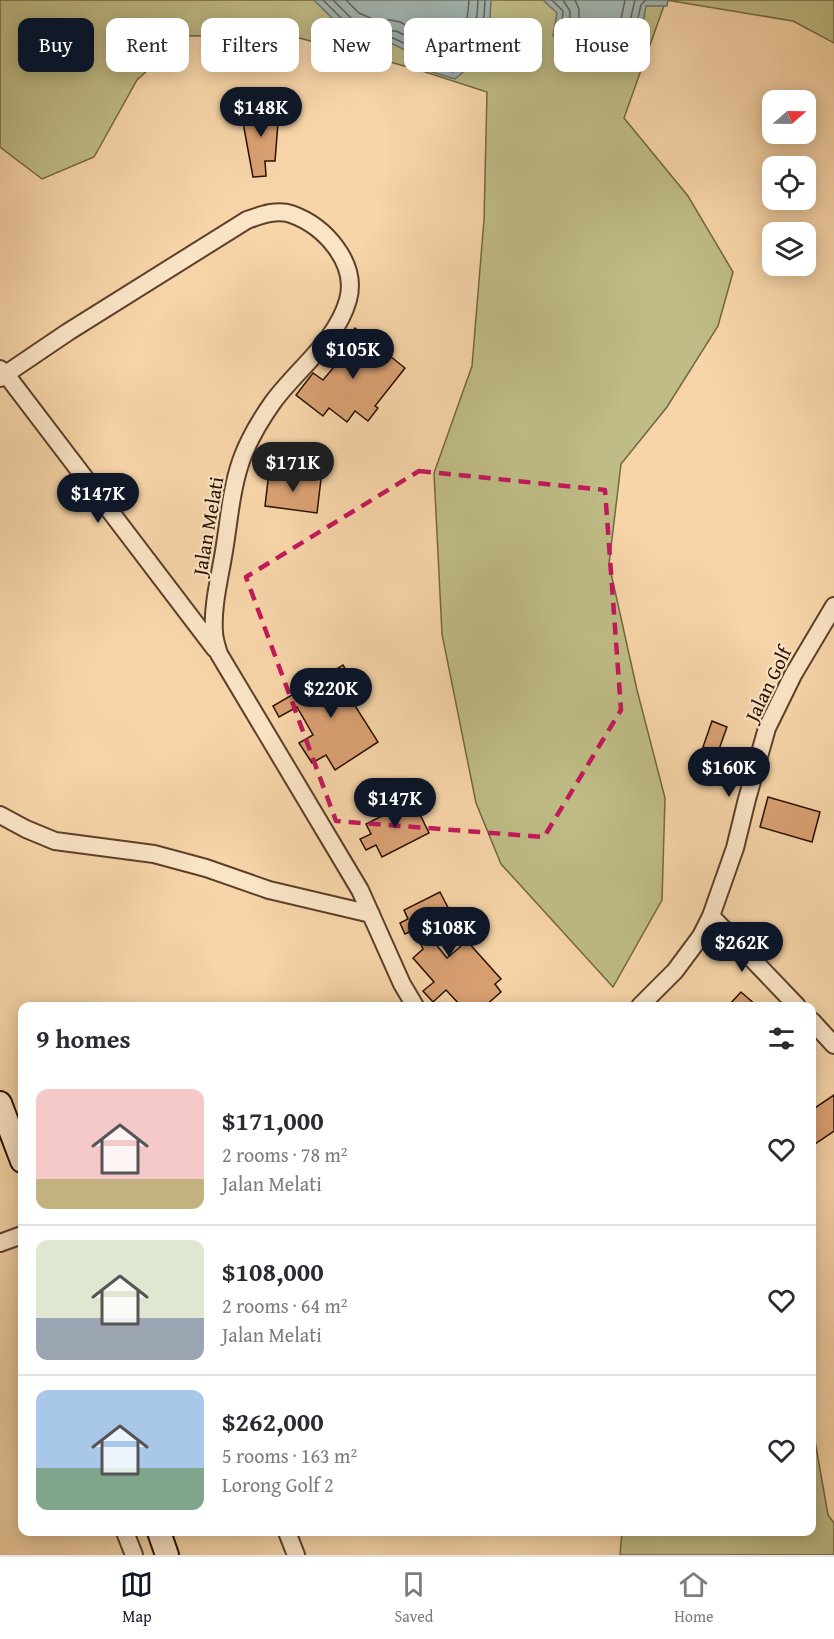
<!DOCTYPE html>
<html lang="en">
<head>
<meta charset="utf-8">
<style>
	:root { --surface:#fff; --page:#f2f2f3; --text:#2b2b33; --muted:#7c7c81; --line:#e1e1e2; --accent:#111827 }
	body { margin:0; font-family:"Gentium Book Plus",serif; background:var(--page); color:var(--text); height:100vh; display:flex; flex-direction:column; font-size:22px; white-space:nowrap }
	* { box-sizing:border-box; margin:0 }
	p { font-size:20px; color:var(--muted) }
	.icon { flex:none; width:33px; height:33px; fill:none; stroke:currentColor; stroke-width:2; stroke-linecap:round; stroke-linejoin:round }
	.map { position:relative; flex:1; overflow:hidden }
	.panel { position:absolute; left:18px; top:1002px; width:798px; height:534px; display:flex; flex-direction:column; background:var(--surface); border-radius:12px; box-shadow:0 3px 15px #0003 }
	.panel>* { flex:none }
	.hud { position:absolute; left:18px; top:18px; width:798px; height:54px; display:flex; gap:12px }
	.needle { width:39px; rotate:70deg }
	.buttons { position:absolute; left:762px; top:90px; display:grid; gap:12px }
	.buttons a { display:grid; place-items:center; width:54px; height:54px; border-radius:12px; background:var(--surface); box-shadow:0 3px 15px #0003; font-size:30px }
	.price { position:absolute; translate:-50% -51px; padding:0 14px; border-radius:21px; background:var(--accent); color:#fff; font-size:20px; line-height:39px; filter:drop-shadow(0 2px 3px #0008) }
	.price::after { content:''; position:absolute; left:50%; top:36px; width:18px; height:14px; margin-left:-9px; background:inherit; clip-path:polygon(0 0,100% 0,50% 100%) }
	.price.current { background:#222; color:#fff }
	ul { padding:0; list-style:none }
	li { display:flex; align-items:center; gap:18px; height:150px; padding:0 18px }
	li+li { border-top:2px solid var(--line) }
	li span { display:grid; place-items:center; flex:none; width:168px; height:120px; border-radius:12px; color:#555 }
	li>.icon { margin-inline-start:auto }
	span .icon { width:72px; height:72px; fill:#fffc; stroke-width:1 }
	li b { font-size:26px }
	h2 { display:flex; justify-content:space-between; align-items:center; height:72px; padding:0 18px; font-size:26px }
	.chip { padding:0 21px; border-radius:12px; background:var(--surface); box-shadow:0 3px 15px #0003; font-size:21px; line-height:54px }
	.chip.current { background:var(--accent); color:#fff }
	.dock { display:flex; justify-content:space-around; align-items:center; height:84px; border-top:2px solid var(--line); background:var(--surface); font-size:16px; color:var(--muted) }
	.dock a { display:grid; justify-items:center; gap:3px }
	.dock .current { color:var(--accent) }
	.map>svg:first-child { display:block }
</style>
</head>
<body>
<div class="map">
<svg width="834" height="1555" viewBox="0 0 834 1555">
	<rect width="100%" height="100%" fill="#f7d5a8"/>
	<filter id="stains"><feTurbulence type="fractalNoise" baseFrequency=".00333" numOctaves="4"/><feColorMatrix values="0 0 0 0 .2 0 0 0 0 .09 0 0 0 0 .02 0 0 0 .5 -.17"/></filter>
	<radialGradient id="worn" r=".72"><stop offset=".6" stop-color="#630" stop-opacity="0"/><stop offset="1" stop-color="#630" stop-opacity=".3"/></radialGradient>
	<path fill="#bfbc85" stroke="#746642" stroke-width="1.5" d="M0 0H834V43L793 21 666 0 624 118 688 196 733 272 718 326 667 407 621 464 609 564 637 690 665 798 662 900 613 987 501 864 476 803 442 634 434 473 472 366 484 220 487 92 416 69 288 35 185 36 137 80 94 157 42 179 0 147Z
		M812 1424 828 1515 834 1523V1555H620L622 1532H812Z"/>
	<path fill="#a0b6b2" stroke="#71736b" stroke-width="1.5" d="M314 0H491L490 17 478 59 455 79 426 70 415 55 391 43 377 45 346 32Z
		M543 0H668L667 6H646L639 44 625 50 623 70 553 36 557 13Z"/>
	<g fill="none" stroke-linecap="round" stroke-linejoin="round">
		<path stroke="#656259" stroke-width="1.5" d="M323 0 350 27 378 39 393 38 418 50 430 65 453 72 473 55 484 16 485 0
			M333 0 354 21 379 31H396L422 43 434 58 451 63 467 51 477 15 478 0
			M346 0 359 13 380 22 390 20 400 22 427 36 439 50 449 53C465 43 468 18 469 0
			M552 0 563 11 561 33 616 59 618 57 621 46 633 39 641 5 646 0
			M563 0 570 11 569 29 610 48 618 39 627 34 635 0
			M575 0 579 9V23L607 36 619 28 625 0"/>
	</g>
	<path fill="#daa173" stroke="#2a0f00" stroke-width="1.5" d="M279 110 275 161H265L266 176 253 177 241 112Z
		M355 328 405 368 375 406 378 408 368 421 355 411 347 422 329 408 323 416 296 395 313 373 323 380 339 361 333 356Z
		M269 472 321 479 317 513 265 506Z
		M343 665 361 696 352 701 378 742 335 770 326 755 312 763 299 743 313 735 297 707 279 717 273 706Z
		M712 721 727 727 718 752 703 747Z
		M768 797 820 812 812 842 760 827Z
		M413 800 429 833 382 857 376 845 366 850 360 839 371 834 366 824Z
		M440 892 456 923 429 936 447 958 467 941 501 979 495 984 501 992 485 1006H461L446 990 433 1002 423 991 434 982 413 958 423 949 414 930 405 934 400 923 408 919 404 910Z
		M741 992 757 1006H728Z
		M834 1095V1131L812 1146V1110Z"/>
	<g fill="none" stroke-linecap="round" stroke-linejoin="round">
		<g stroke="#5d402a" stroke-width="20">
			<path id="street" d="M0 369 5 373 215 649
				M0 378 68 332 247 220C261 215 277 209 291 214 325 226 358 263 348 300 336 342 298 368 273 402 261 419 248 441 241 461 231 490 229 521 224 551 220 576 212 607 214 632 214 639 217 647 219 654L360 890 402 984 415 1006
				M0 815 26 829 55 841 154 854 206 868 269 890 371 914
				M711 916 797 1006
				M640 1006 675 971 701 936 711 916 735 848 747 799 767 728 793 675 834 606
				M812 1021 834 1045
				M0 1243 22 1235
				M125 1532 134 1555
				M287 1532 296 1555"/>
		</g>
		<g stroke="#2a0f00" stroke-width="26">
			<path id="secondary" d="M0 1103 22 1161
				M159 1532 167 1555"/>
		</g>
		<use href="#street" stroke="#fae4c6" stroke-width="16"/>
		<use href="#secondary" stroke="#fae4c6" stroke-width="22"/>
	</g>
	<path fill="none" stroke="#c2185b" stroke-width="4.5" stroke-dasharray="12 8" stroke-linejoin="round" d="M419 471 605 490 621 710 544 837 336 821 246 577Z"/>
	<g text-anchor="middle" stroke-width="4.5" stroke-linejoin="round" paint-order="stroke">
		<g font-size="20" fill="#2a0f00" stroke="#fae4c6">
			<text transform="translate(208 526) rotate(-80)" y="7">Jalan Melati</text>
			<text transform="translate(768 684) rotate(-64)" y="7">Jalan Golf</text>
		</g>
	</g>
	<rect width="100%" height="100%" filter="url(#stains)"/>
	<rect width="100%" height="100%" fill="url(#worn)"/>
</svg>
<div class="buttons">
<a><svg class="needle" viewBox="-14 -14 28 28"><path d="M0-13l5 13h-10z" fill="#e53935"/><path d="M0 13l5-13h-10z" fill="#7c7c81"/></svg></a>
<a><svg class="icon" aria-label="locate" viewBox="0 0 24 24"><circle cx="12" cy="12" r="6"/><path d="M12 2v4M12 18v4M2 12h4M18 12h4"/></svg></a>
<a><svg class="icon" aria-label="layers" viewBox="0 0 24 24"><path d="M12 4l9 5-9 5-9-5zM3 14l9 5 9-5"/></svg></a>
</div>
<b class="price" style="left:261px;top:138px">$148K</b>
<b class="price" style="left:353px;top:380px">$105K</b>
<b class="price current" style="left:293px;top:493px">$171K</b>
<b class="price" style="left:98px;top:524px">$147K</b>
<b class="price" style="left:331px;top:719px">$220K</b>
<b class="price" style="left:729px;top:798px">$160K</b>
<b class="price" style="left:395px;top:829px">$147K</b>
<b class="price" style="left:449px;top:958px">$108K</b>
<b class="price" style="left:742px;top:973px">$262K</b>
<div class="hud">
<a class="chip current">Buy</a>
<a class="chip">Rent</a>
<a class="chip">Filters</a>
<a class="chip">New</a>
<a class="chip">Apartment</a>
<a class="chip">House</a>
</div>
<section class="panel">
<h2>9 homes<svg class="icon" aria-label="filters" viewBox="0 0 24 24"><path d="M4 7h16M4 17h16"/><circle cx="9" cy="7" r="2"/><circle cx="15" cy="17" r="2"/></svg></h2>
<ul>
<li><span style="background:linear-gradient(#f6c9c9 75%,#c2b280 0)"><svg class="icon" aria-label="home" viewBox="0 0 24 24"><path d="M3 11l9-7 9 7M6 9v11h12V9"/></svg></span><div><b>$171,000</b><p>2 rooms · 78 m²</p><p>Jalan Melati</p></div><svg class="icon" aria-label="heart" viewBox="0 0 24 24"><path d="M12 20l-8-8c-3-5 5-10 8-4 3-6 11-1 8 4z"/></svg></li>
<li><span style="background:linear-gradient(#dfe7d0 65%,#9aa5b1 0)"><svg class="icon" aria-label="home" viewBox="0 0 24 24"><path d="M3 11l9-7 9 7M6 9v11h12V9"/></svg></span><div><b>$108,000</b><p>2 rooms · 64 m²</p><p>Jalan Melati</p></div><svg class="icon" aria-label="heart" viewBox="0 0 24 24"><path d="M12 20l-8-8c-3-5 5-10 8-4 3-6 11-1 8 4z"/></svg></li>
<li><span style="background:linear-gradient(#a9c7e8 65%,#7fa58c 0)"><svg class="icon" aria-label="home" viewBox="0 0 24 24"><path d="M3 11l9-7 9 7M6 9v11h12V9"/></svg></span><div><b>$262,000</b><p>5 rooms · 163 m²</p><p>Lorong Golf 2</p></div><svg class="icon" aria-label="heart" viewBox="0 0 24 24"><path d="M12 20l-8-8c-3-5 5-10 8-4 3-6 11-1 8 4z"/></svg></li>
</ul>
</section>
</div>
<nav class="dock">
<a class="current"><svg class="icon" aria-label="map" viewBox="0 0 24 24"><path d="M3 6l6-2 6 2 6-2v14l-6 2-6-2-6 2zM9 4v14M15 6v14"/></svg>Map</a>
<a><svg class="icon" aria-label="saved" viewBox="0 0 24 24"><path d="M7 4h10v16l-5-4-5 4z"/></svg>Saved</a>
<a><svg class="icon" aria-label="home" viewBox="0 0 24 24"><path d="M3 11l9-7 9 7M6 9v11h12V9"/></svg>Home</a>
</nav>
</body>
</html>
